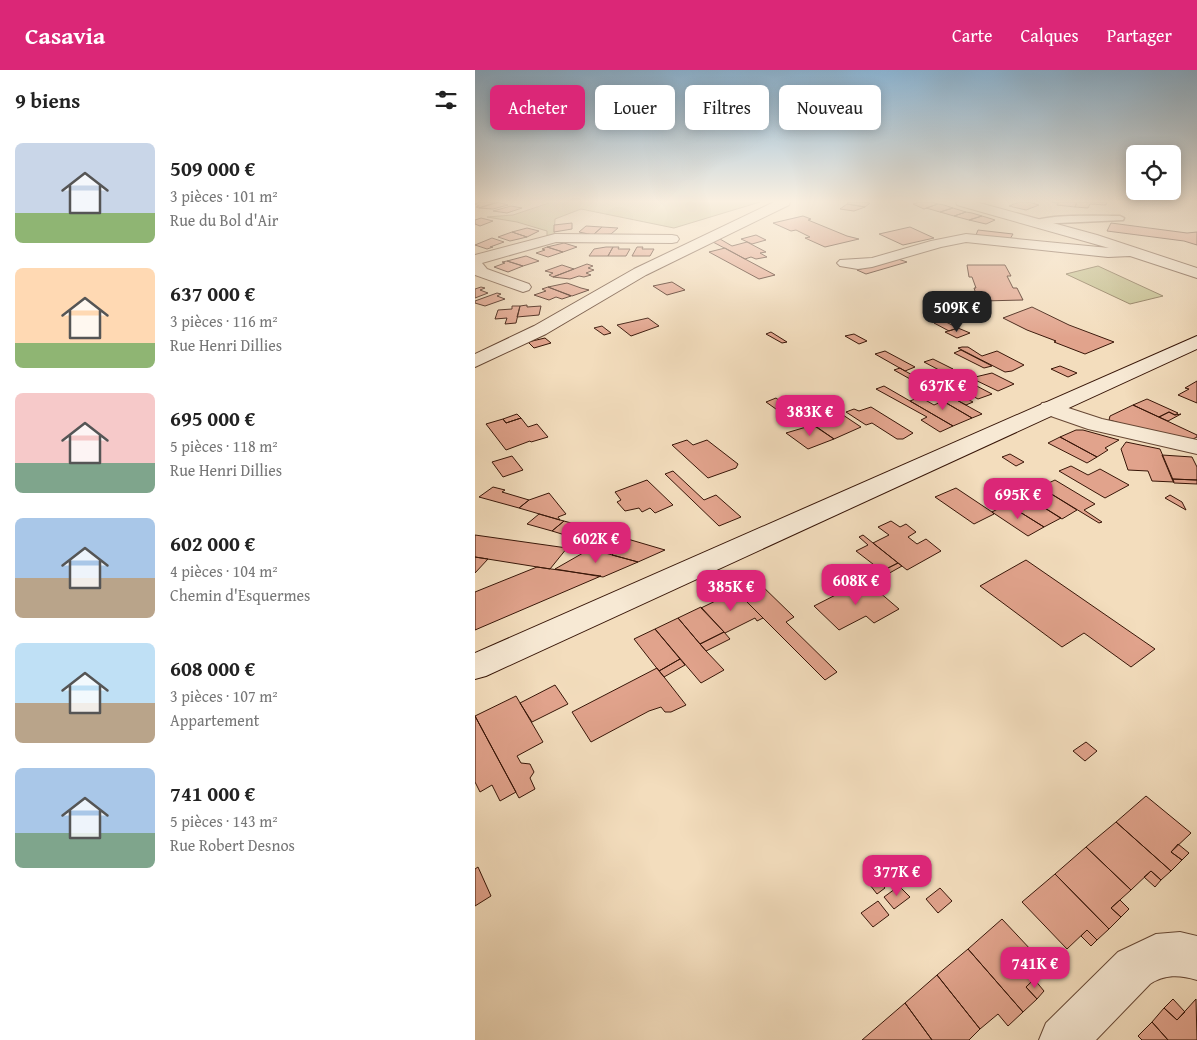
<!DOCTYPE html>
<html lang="fr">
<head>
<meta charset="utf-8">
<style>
	:root { --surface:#fff; --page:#f2f2f2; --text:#222; --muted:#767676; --accent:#db2777 }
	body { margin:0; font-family:"Gentium Book Plus",serif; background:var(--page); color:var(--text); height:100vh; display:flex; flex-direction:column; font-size:19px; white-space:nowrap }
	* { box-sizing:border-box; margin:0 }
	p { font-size:16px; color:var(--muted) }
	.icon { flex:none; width:28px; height:28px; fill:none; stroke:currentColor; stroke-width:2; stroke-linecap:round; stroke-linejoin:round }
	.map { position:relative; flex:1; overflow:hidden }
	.details { display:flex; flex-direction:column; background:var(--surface); width:475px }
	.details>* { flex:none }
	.top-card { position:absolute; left:15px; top:15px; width:475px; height:45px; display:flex; gap:10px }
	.controls { position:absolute; left:651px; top:75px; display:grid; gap:10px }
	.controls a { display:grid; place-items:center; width:55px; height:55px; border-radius:8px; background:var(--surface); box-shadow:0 2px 12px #0003; font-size:25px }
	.price { position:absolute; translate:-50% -42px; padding:0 11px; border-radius:10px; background:var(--accent); color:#fff; font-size:16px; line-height:32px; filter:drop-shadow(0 1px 2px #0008) }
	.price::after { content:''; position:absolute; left:50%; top:30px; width:15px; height:11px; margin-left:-8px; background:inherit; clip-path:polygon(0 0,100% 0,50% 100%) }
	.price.on { background:#222; color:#fff }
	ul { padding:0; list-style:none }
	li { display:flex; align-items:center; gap:15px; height:125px; padding:0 15px }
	li span { display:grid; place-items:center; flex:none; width:140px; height:100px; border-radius:8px; color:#555 }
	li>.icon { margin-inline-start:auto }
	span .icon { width:60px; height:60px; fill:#fffc; stroke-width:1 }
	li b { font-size:21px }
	h2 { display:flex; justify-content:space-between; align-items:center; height:60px; padding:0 15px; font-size:21px }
	.chip { padding:0 18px; border-radius:8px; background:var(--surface); box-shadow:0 2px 12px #0003; font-size:18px; line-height:45px }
	.chip.on { background:var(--accent); color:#fff }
	header { display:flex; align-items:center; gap:30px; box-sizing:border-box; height:70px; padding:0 25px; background:var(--accent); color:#fff }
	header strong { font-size:24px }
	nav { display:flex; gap:28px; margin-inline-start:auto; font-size:18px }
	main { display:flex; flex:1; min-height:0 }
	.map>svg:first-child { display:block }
</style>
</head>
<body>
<header>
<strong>Casavia</strong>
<nav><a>Carte</a><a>Calques</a><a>Partager</a></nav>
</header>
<main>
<section class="details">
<h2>9 biens<svg class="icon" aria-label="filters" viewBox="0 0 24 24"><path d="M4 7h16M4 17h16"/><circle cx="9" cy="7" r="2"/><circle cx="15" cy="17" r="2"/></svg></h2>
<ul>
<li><span style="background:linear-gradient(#c9d6e8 70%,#8fb573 0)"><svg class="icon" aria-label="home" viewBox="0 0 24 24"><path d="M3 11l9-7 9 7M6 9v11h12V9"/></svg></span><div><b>509 000 €</b><p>3 pièces · 101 m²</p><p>Rue du Bol d'Air</p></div></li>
<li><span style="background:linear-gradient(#ffd9b3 75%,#8fb573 0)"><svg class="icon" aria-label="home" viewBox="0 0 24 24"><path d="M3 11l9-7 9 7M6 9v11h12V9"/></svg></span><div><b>637 000 €</b><p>3 pièces · 116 m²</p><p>Rue Henri Dillies</p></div></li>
<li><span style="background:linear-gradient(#f6c9c9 70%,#7fa58c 0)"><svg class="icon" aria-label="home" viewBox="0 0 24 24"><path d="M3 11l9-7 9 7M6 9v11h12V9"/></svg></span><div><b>695 000 €</b><p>5 pièces · 118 m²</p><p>Rue Henri Dillies</p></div></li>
<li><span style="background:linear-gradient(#a9c7e8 60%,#b9a48a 0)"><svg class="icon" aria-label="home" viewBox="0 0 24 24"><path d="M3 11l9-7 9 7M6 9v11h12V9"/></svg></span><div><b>602 000 €</b><p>4 pièces · 104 m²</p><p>Chemin d'Esquermes</p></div></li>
<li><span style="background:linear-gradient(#bfe0f5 60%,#b9a48a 0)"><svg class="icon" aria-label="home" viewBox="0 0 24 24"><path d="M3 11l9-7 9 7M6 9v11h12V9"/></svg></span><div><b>608 000 €</b><p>3 pièces · 107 m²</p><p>Appartement</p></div></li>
<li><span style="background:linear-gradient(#a9c7e8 65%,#7fa58c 0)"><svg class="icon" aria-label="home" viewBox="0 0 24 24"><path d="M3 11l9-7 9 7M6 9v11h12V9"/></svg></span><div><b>741 000 €</b><p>5 pièces · 143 m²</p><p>Rue Robert Desnos</p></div></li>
</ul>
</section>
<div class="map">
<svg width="722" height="970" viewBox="0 0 722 970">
	<rect width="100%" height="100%" fill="#f3ddbd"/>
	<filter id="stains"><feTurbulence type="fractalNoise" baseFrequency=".004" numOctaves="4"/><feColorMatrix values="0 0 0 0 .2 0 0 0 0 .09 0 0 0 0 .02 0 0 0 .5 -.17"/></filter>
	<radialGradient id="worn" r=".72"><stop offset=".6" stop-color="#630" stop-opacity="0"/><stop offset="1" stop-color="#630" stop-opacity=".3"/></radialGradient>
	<path fill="#c2bf8c" stroke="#7d6a4a" d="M72 132H285L199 158 106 139 80 149 79 166 72 167V161L42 152 12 147 38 145 74 133Z
		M623 196 688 226 655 234 591 204Z"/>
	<path fill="#e1a38c" stroke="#381608" d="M5 132H24L4 138 1 137 4 136 0 134Z
		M22 132 33 135 18 139 4 138Z
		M372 132H386L395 133 390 137 372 134 374 132Z
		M445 132H457L463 134 449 139 438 134Z
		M544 132H554L564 135 551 140 534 136Z
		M577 132H602L600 137 582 135 583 133Z
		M602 132H632L631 135 615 134 613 138 600 137Z
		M372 134 390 137 379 141 365 139Z
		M463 134 469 135 478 138 465 142 451 138Z
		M36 136 47 138 32 143 18 141Z
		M478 138 491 142 479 146 465 142Z
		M491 142 497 143 507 146 494 150 479 146Z
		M328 146 336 149 333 150 372 166 384 169 350 177 330 168 335 167 321 160 316 161 298 153Z
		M507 146 517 149 520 150 511 154 494 150Z
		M6 148 18 151 5 156 0 154V150Z
		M97 153V159L79 162V155Z
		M636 153 712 163 722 162V175L709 171 632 161Z
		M111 156 127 157 118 165 104 162Z
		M127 157 143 158 136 164 118 165Z
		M435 157 459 168 428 175 404 164Z
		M52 158 64 161 52 167 37 162Z
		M503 160 538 164 535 169 501 165Z
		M37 162 52 167 35 171 23 167Z
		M281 165 291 170 277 174 266 169Z
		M17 168 29 172 15 177H18L12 179 0 175Z
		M245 169 257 176 272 172 291 182 285 183 292 187 281 189 276 187 270 189 238 172Z
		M89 173 102 177 88 182 72 177Z
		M72 177 88 182 73 187 61 183 70 180 67 179Z
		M131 177H138L133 186H114L119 179Z
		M138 177H144L143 179H155L151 186H133Z
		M162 177H168L167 179H179L175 186H157Z
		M250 178 270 189 300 205 284 209 234 182Z
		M51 186 64 191 48 196 32 191Z
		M423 189 432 192 391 204 382 200Z
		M32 191 48 196 33 202 19 197 30 193 27 192Z
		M112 194 118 196 113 198 119 200 111 203 116 205 109 207 104 206 95 209 78 207Z
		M87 195 99 199 78 207 74 205 78 203 70 201Z
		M492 195H530L536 206H532L538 218H542L548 230 507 231 504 224H501L499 218H501L497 207H494Z
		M197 212 210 220 192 225 178 216Z
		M92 213 106 218 114 220 97 226 73 217Z
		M6 217 10 218 5 220 13 223 0 228V219Z
		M73 217 96 226 87 229 81 227 74 230 59 225 71 221 67 219Z
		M22 223 26 224 22 226 30 229 10 236 0 233V231Z
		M52 235V237L66 236 64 245 42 247 45 236Z
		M37 236H45L41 253 30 254 32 248 20 249 23 240 37 239Z
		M557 237 594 255 639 272 610 284 579 272 581 271 552 260 528 248Z
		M173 248 184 256 156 266 142 255Z
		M467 250 483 258 474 261 459 253Z
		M127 256 136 263 129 265 119 258Z
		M483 258 495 263 482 268 470 262Z
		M296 262 312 272 307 273 291 264Z
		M379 264 392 271 384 274 370 266Z
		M70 268 76 273 59 278 53 272Z
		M487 277H493L507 286 522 281 549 295 537 301 530 302 483 278Z
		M486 280 517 296 509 298 479 283Z
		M410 281 440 297 430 301 400 284Z
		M458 289 478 299 473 301 517 324 503 329 455 303 464 300 449 292Z
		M585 296 602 303 593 307 576 299Z
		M425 298 430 301 441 307 435 309 419 300Z
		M517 303 539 314 523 321 496 308Z
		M722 311V333L703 325 714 319 710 318Z
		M409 316 435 331 478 356 465 362 446 350 452 347 401 319Z
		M475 326 478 328 507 344 497 348 466 330Z
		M483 326H487L498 332 491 335 478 328Z
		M445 327 459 335 468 331 497 348 478 356 435 331Z
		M301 328 317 340 308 344 291 332Z
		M672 329 703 343 700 345 694 342 684 347 658 335Z
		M316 331 343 348 362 341 386 357 359 369 309 334Z
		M658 335 722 365V367L714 371 686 365 634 350 635 346Z
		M396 337 438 363 428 369H422L397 353 391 355 371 342 379 339 384 341Z
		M694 342 700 345 706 344 693 351 684 347Z
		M42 344 46 348 31 353 28 349Z
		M46 348 53 357 62 354 73 367 56 372 55 371 31 380 11 354 28 349 31 353Z
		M338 355 359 369 333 379 311 363Z
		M608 360 644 370 630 378 633 380 622 387 585 367 601 360Z
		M585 367 622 387 612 393 573 373Z
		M212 370 218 375 232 370 263 394 261 398 233 408 197 375Z
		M651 372 685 379 699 412 677 411 673 401 653 400 646 379Z
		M535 384 549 392 541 396 527 387Z
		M687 385 717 387 722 397V410L697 409Z
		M37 386 48 400 28 407 17 392Z
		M596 396 613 405 625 399 654 415 630 428 584 401Z
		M198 401 229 430 241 425 266 447 244 456 190 404Z
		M697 409 722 410V414L699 413Z
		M172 410 198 435 180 443 175 438 167 442 164 438 150 441 142 432 146 430 140 422Z
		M580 410 620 434 609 440 627 452 624 453 565 417Z
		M18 417 30 420 27 422 54 430 44 438 4 427Z
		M565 417 602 440 587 449 549 425Z
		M481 418 517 442 519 444 499 454 460 427Z
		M74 423 91 444 83 447 85 450 44 438 54 430Z
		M549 425 586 448 569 457 532 434Z
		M695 425 707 432 711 440 690 428Z
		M532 434 569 457 553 466 517 442Z
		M64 444 85 450 89 451 77 461 52 454Z
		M89 451 114 458 103 469 77 461Z
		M416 451 425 457 431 454 441 462 433 467 442 474 451 469 466 481 432 500 398 473 414 465 403 457Z
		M114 458 139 465 128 476 103 469Z
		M0 465 92 478 75 499 0 487Z
		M139 465 190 480 163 492 137 485 142 480 128 476Z
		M388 465 423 493 407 501 381 481 393 475 384 467Z
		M115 479 123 481 163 492 128 507 80 499Z
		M0 487 13 489 0 503Z
		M551 490 680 579 656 597 609 563 587 577 505 516Z
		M423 493 427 496 411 505 407 501Z
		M62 497 126 506 0 560V522Z
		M390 510 424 539 399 553 391 546 364 560 339 536Z
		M282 511 319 547 311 552 362 602 350 610 261 521Z
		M261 521 288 548 282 551 280 548 250 563 226 538Z
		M226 537 249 562 225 574 203 548Z
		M203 548 231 581 249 600 226 613 180 559Z
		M180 559 205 589 184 601 159 569Z
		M249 562 255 569 231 581 225 574Z
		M205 589 210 595 189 607 184 601Z
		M182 598 211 635 196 642H190L186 637 174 641 116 672 97 642Z
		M80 615 93 634 57 652 45 633Z
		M41 626 68 672 42 686 46 693 55 694 59 702 55 708 60 719 44 728 0 646Z
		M0 646 41 722 25 731 17 715 5 722 0 712Z
		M611 672 622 681 610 691 598 681Z
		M671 726 716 763 696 782 707 790 696 801 641 752Z
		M641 752 696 801 686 810 676 801 656 820 611 777Z
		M703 774 714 783 707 790 696 782Z
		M611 777 656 820 636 838 646 847 634 859 580 804Z
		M3 797 16 826 0 836V799Z
		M676 801 686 810 680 817 669 807Z
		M580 804 634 859 622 870 612 860 592 879 547 832Z
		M403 809 410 818 402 824 395 815Z
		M424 816 435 827 419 839 409 827Z
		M465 818 477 831 463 843 451 829Z
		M645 830 654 839 646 847 636 838Z
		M403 831 414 845 398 857 386 843Z
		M527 849 572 897 551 917 562 929 548 942 493 879Z
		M612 860 622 870 616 876 606 866Z
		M493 879 548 942 533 956 523 944 505 959 462 905Z
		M462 905 505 959 494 970H457L430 933Z
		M559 909 569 921 562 929 551 917Z
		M698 929 710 942 702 950 689 938Z
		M721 929 722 970H693L677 952 689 938 702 950Z
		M430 933 457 970H387Z
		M677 952 693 970H667L663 966Z"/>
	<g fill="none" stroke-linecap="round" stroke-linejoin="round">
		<g stroke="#674835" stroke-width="3">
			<path id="service" d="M645 146 649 148 648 150 562 154 558 152C569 144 628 146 645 146Z"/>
		</g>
		<g stroke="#674835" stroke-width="2">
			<path id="minor" d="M299 132H315L314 135 171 205 71 264 0 297V284L59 256 159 199Z
				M481 132H501L622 165 722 198V208L655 186 633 187 491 172 466 177 397 197 383 199 365 196 362 193 365 190 397 188 456 171 491 164 634 178 482 135Z
				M80 164 197 165 202 166 204 169 202 172 197 173 81 172 7 193 12 199 54 214 56 217 54 220 48 222 0 205V185Z
				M705 862 722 866V910C705 905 690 904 675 914L621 970H564L571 953 643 882 681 864Z"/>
		</g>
		<g stroke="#674835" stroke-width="2">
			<path id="tertiary" d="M575 332 627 349 722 370V384L613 359 567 343 564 338 567 333Z"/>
		</g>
		<g stroke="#381608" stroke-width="2">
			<path id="secondary" d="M722 266V279L11 606 0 609V583Z"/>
		</g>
		<use href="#service" fill="#f7e9d4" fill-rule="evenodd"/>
		<use href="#minor" fill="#f7e9d4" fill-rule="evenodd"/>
		<use href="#tertiary" fill="#f7e9d4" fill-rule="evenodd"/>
		<use href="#secondary" fill="#f7e9d4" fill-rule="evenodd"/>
	</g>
	<linearGradient id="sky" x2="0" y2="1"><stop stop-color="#8bb6d6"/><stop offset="0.49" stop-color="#faf0e1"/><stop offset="1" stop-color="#faf0e1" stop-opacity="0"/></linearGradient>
	<rect width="722" height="268" fill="url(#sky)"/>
	<rect width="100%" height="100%" filter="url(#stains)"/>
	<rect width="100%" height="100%" fill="url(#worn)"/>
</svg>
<div class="controls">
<a><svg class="icon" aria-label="locate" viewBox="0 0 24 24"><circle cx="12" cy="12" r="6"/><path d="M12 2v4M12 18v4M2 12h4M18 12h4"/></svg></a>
</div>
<b class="price on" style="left:482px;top:263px">509K €</b>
<b class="price" style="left:468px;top:341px">637K €</b>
<b class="price" style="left:335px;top:367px">383K €</b>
<b class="price" style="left:543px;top:450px">695K €</b>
<b class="price" style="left:121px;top:494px">602K €</b>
<b class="price" style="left:381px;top:536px">608K €</b>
<b class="price" style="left:256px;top:542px">385K €</b>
<b class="price" style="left:422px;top:827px">377K €</b>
<b class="price" style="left:560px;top:919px">741K €</b>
<div class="top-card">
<a class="chip on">Acheter</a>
<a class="chip">Louer</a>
<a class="chip">Filtres</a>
<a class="chip">Nouveau</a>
</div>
</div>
</main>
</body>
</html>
